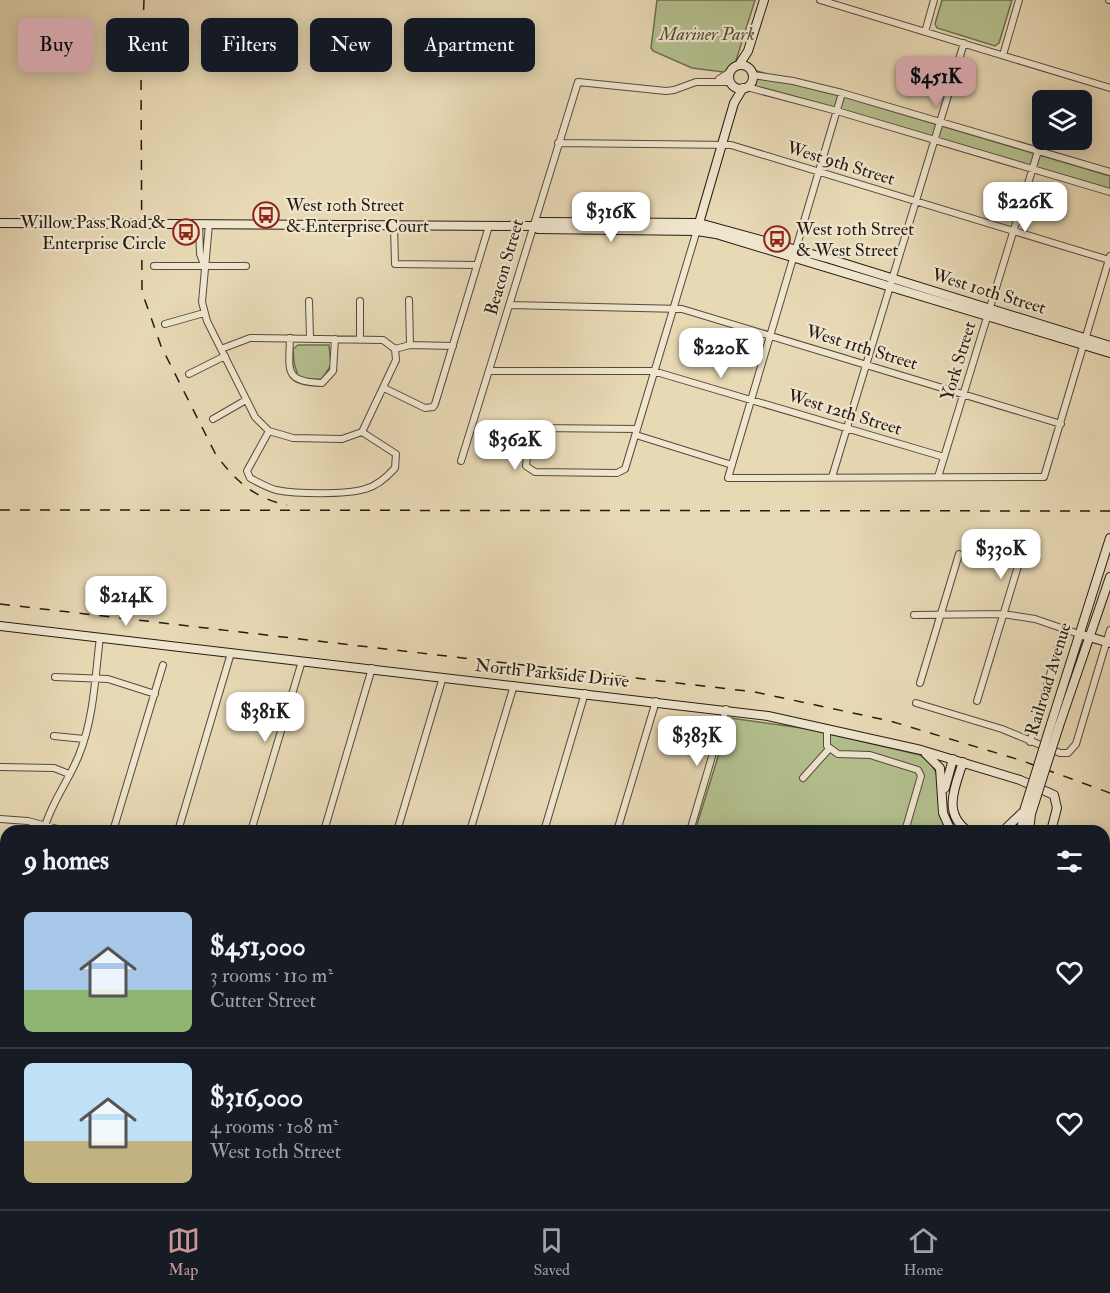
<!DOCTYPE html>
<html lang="en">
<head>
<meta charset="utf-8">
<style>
	:root { --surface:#171b24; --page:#20242c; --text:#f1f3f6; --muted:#9ea1a6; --line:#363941; --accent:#c59692 }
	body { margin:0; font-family:"IM FELL Double Pica",serif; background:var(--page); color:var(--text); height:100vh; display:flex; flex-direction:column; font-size:22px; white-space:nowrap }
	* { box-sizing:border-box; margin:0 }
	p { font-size:20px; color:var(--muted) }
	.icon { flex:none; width:33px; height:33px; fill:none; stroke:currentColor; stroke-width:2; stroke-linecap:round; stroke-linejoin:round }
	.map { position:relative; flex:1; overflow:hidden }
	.panel { position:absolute; left:0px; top:825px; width:1110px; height:384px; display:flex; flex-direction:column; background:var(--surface); border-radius:18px 18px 0 0; box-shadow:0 3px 15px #0003 }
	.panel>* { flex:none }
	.guide { position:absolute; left:18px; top:18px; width:600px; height:54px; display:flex; gap:12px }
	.tools { position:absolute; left:1032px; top:90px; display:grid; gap:12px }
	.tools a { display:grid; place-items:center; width:60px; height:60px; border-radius:9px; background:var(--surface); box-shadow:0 3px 15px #0003; font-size:30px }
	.price { position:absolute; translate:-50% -51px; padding:0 14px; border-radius:12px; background:#fff; color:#222; font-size:20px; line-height:39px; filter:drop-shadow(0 2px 3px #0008) }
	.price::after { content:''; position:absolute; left:50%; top:36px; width:18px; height:14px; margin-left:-9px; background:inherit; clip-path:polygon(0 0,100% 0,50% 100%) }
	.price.selected { background:var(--accent); color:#111 }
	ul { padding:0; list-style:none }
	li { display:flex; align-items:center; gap:18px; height:150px; padding:0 24px }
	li+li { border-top:2px solid var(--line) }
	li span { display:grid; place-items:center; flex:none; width:168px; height:120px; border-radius:9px; color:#555 }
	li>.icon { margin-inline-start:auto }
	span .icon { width:72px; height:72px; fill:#fffc; stroke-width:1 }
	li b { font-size:26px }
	h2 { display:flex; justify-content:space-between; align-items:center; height:72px; padding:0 24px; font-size:26px }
	.pill { padding:0 21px; border-radius:9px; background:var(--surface); box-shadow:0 3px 15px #0003; font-size:21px; line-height:54px }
	.pill.selected { background:var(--accent); color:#111 }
	.tabs { display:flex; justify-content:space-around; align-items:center; height:84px; border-top:2px solid var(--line); background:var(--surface); font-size:16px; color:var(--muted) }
	.tabs a { display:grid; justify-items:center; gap:3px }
	.tabs .selected { color:var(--accent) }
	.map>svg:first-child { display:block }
</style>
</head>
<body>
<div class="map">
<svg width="1110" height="1209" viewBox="0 0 1110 1209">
	<rect width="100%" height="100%" fill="#e8d9b5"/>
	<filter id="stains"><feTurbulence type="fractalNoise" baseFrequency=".00333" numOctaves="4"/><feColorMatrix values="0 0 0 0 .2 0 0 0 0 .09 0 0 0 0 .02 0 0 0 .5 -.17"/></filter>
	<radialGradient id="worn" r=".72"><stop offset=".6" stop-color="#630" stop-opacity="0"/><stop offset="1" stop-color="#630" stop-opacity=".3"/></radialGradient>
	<path fill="#b4c08f" stroke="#6c6e50" stroke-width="1.5" d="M657 0H755L733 70 731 73 692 68 653 51 651 48Z
		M942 0H1012L999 43 995 46 937 28 935 24Z
		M757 71 1110 176V190L751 86Z
		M298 345H329L331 365 322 379 306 380 298 376 294 363 293 349Z
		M730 718 809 729 920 755C945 770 944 805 949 831H695Z"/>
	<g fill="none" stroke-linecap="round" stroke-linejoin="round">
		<g stroke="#554a3b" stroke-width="8">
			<path id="street" d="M820 0 1110 88
				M1109 0H1110
				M925 32 934 0
				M1003 55 1019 0
				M753 75 793 81 842 93 1110 172
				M719 79 730 72
				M747 87 837 111 1110 192
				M842 93 728 478 1044 477 1110 256
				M558 143 731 145 1109 260
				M199 224 200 254 204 265
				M209 224 202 302 207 321 221 349
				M394 225 395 264 477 265
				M154 266H246
				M409 300 410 345
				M309 301 310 338
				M360 301V339
				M509 305 682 309 1061 424
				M165 324 204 313
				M250 338 383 340 395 349 396 360 362 432 342 439 293 438 269 431 255 417 221 349Z
				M290 338C289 371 284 382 322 383L333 371 335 339
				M395 349 410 345 453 346
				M489 371H653L944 457
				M189 374 225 356
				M384 388 425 408 433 407 435 404 489 226
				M213 419 246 400
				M637 429 537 428 529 438 526 466 535 472 617 473 625 469 697 230
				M269 431 247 471 250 478C259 483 266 487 276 490 296 494 345 495 365 489 377 486 387 477 395 468L396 454 362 432
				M636 435 732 465
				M461 461 578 82 666 91 674 90 696 82H731
				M832 477 964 43
				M938 477 1038 151
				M914 615 1003 614 1035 619 1079 634
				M55 677 108 679 155 694
				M920 683 959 554
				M977 701 1022 553
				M916 703 1002 729 1060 753H1068L1076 744 1110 630
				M827 728V746L838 754 870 755 918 770 921 776 905 831
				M54 736 84 739
				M1030 742 1064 628
				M0 767 54 768 69 774
				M803 778 829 749
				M0 819 28 821 65 831
				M45 826C53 800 69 780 79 755 94 718 95 677 100 637
				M113 831 163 665
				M178 831 231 653
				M251 831 302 661
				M324 831 372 668
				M397 831 443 677
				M470 831 514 685
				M544 831 585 693
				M617 831 656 701
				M690 831 726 709
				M1104 851 1110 853
				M1104 922 1110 924
				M1104 978 1110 980
				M1104 1043 1110 1045
				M934 1203 952 1209
				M282 1209 284 1203
				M356 1209 358 1203
				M429 1209 431 1203
				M503 1209 505 1203
				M573 1209 575 1203
				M751 1209 753 1203"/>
		</g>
		<g stroke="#241b12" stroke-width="10">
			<path id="secondary" d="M739 65 748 51 764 0
				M729 77a12 12 0 1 1 24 0a12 12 0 1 1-24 0Z
				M0 223 532 226 538 229 697 231 716 234 1110 353
				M699 223 734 103 743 88
				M532 226 540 222 699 223 830 259 1110 346
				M0 626 768 716 921 750 1020 780 1054 795 1057 808 1051 831
				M1079 634 1110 643
				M1051 724 1110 538
				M1059 726 1110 577
				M926 754 940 768 943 813 951 831
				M963 762C955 787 942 813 968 831
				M945 788 953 759
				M1003 831 1024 811
				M1021 831 1024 812
				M1029 831 1031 814
				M0 1144 6 1145
				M242 1203 263 1209
				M581 1209 582 1203
				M925 1209 927 1203
				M937 1209 939 1203"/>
		</g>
		<g stroke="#241b12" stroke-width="13">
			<path id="highway" d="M0 1170 6 1171
				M0 1200 6 1201
				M16 1203 44 1209
				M143 1203 165 1209"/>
		</g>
		<use href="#street" stroke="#f0e6cf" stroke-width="6"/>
		<use href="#secondary" stroke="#f0e6cf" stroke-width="8"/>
		<use href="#highway" stroke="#e4bc7a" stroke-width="10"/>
		<path stroke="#241b12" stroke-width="1.5" d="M0 1182 6 1183
			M73 1203 98 1209
			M95 1203 117 1209"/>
		<path stroke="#241b12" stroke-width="1.5" stroke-dasharray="10 10" stroke-linecap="butt" d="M144 0 141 74 142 292 161 346 215 453C233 479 255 499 287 505
			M0 510 1110 511
			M0 604 755 692 890 721 1020 760 1110 793"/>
		<g stroke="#241b12" stroke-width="10" stroke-linecap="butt">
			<path id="secondary-bridge" d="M1024 811 1051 724
				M1031 814 1059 726"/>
		</g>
		<use href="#secondary-bridge" stroke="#f0e6cf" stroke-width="8"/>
	</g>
	<defs>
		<g id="bus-ring" transform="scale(1.35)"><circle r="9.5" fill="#f0e6cf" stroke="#8f2418" stroke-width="1.5"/><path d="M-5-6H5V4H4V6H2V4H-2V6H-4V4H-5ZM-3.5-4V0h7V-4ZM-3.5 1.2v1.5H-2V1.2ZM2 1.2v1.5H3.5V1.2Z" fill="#8f2418"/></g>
	</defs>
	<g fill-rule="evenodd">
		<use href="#bus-ring" x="266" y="215"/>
		<use href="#bus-ring" x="186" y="232"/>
		<use href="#bus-ring" x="777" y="239"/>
	</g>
	<g text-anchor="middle" stroke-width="4.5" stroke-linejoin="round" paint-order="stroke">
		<g font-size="18" font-style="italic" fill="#4f4d38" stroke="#f0e6cf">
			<text x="707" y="40">Mariner Park</text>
		</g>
		<g font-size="18" fill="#241b12" stroke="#f0e6cf">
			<text transform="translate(841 163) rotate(17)" y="6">West 9th Street</text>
			<text transform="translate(504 267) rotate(-74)" y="6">Beacon Street</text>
			<text transform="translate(989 291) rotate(17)" y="6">West 10th Street</text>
			<text transform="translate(862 347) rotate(17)" y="6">West 11th Street</text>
			<text transform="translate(958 361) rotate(-73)" y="6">York Street</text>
			<text transform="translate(845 412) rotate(17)" y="6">West 12th Street</text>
			<text transform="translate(552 673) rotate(6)" y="6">North Parkside Drive</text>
			<text transform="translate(1048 679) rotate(-73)" y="6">Railroad Avenue</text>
		</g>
		<g font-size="18" fill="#241b12" stroke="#f0e6cf" text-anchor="start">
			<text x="286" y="211">West 10th Street<tspan x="286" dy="21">&amp; Enterprise Court</tspan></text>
			<text x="166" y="228" text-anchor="end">Willow Pass Road &amp;<tspan x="166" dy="21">Enterprise Circle</tspan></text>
			<text x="796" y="235">West 10th Street<tspan x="796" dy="21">&amp; West Street</tspan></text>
		</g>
	</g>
	<rect width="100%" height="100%" filter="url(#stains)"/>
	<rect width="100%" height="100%" fill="url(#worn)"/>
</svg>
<div class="tools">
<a><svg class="icon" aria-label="layers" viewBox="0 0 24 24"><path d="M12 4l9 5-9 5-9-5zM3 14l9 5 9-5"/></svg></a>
</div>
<b class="price selected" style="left:936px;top:108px">$451K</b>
<b class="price" style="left:1025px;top:233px">$226K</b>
<b class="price" style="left:611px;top:243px">$316K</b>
<b class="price" style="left:721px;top:379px">$220K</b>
<b class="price" style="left:515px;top:471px">$362K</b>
<b class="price" style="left:1001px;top:580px">$330K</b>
<b class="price" style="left:126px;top:627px">$214K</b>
<b class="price" style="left:265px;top:743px">$381K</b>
<b class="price" style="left:697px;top:767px">$383K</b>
<div class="guide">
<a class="pill selected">Buy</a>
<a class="pill">Rent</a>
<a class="pill">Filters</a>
<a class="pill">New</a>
<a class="pill">Apartment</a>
</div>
<section class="panel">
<h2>9 homes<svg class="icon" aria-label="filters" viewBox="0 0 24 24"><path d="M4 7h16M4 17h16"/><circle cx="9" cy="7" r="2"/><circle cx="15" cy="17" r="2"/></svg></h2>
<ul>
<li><span style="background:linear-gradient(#a9c7e8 65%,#8fb573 0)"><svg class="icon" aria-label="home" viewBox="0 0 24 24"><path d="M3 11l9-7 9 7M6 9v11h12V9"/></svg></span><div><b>$451,000</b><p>3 rooms · 110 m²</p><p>Cutter Street</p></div><svg class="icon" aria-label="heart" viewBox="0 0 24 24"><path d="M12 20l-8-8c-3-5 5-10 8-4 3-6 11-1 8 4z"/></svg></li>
<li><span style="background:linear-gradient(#bfe0f5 65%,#c2b280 0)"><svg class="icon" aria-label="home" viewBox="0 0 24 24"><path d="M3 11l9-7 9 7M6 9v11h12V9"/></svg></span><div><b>$316,000</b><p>4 rooms · 108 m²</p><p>West 10th Street</p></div><svg class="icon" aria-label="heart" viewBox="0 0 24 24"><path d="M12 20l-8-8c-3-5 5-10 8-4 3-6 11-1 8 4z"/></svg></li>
</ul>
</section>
</div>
<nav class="tabs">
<a class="selected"><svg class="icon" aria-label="map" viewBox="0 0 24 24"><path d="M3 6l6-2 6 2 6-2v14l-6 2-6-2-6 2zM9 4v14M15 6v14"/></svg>Map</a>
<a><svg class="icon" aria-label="saved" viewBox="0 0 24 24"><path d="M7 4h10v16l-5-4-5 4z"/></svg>Saved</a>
<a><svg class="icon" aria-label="home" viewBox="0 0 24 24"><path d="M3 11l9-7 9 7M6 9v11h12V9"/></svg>Home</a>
</nav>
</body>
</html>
